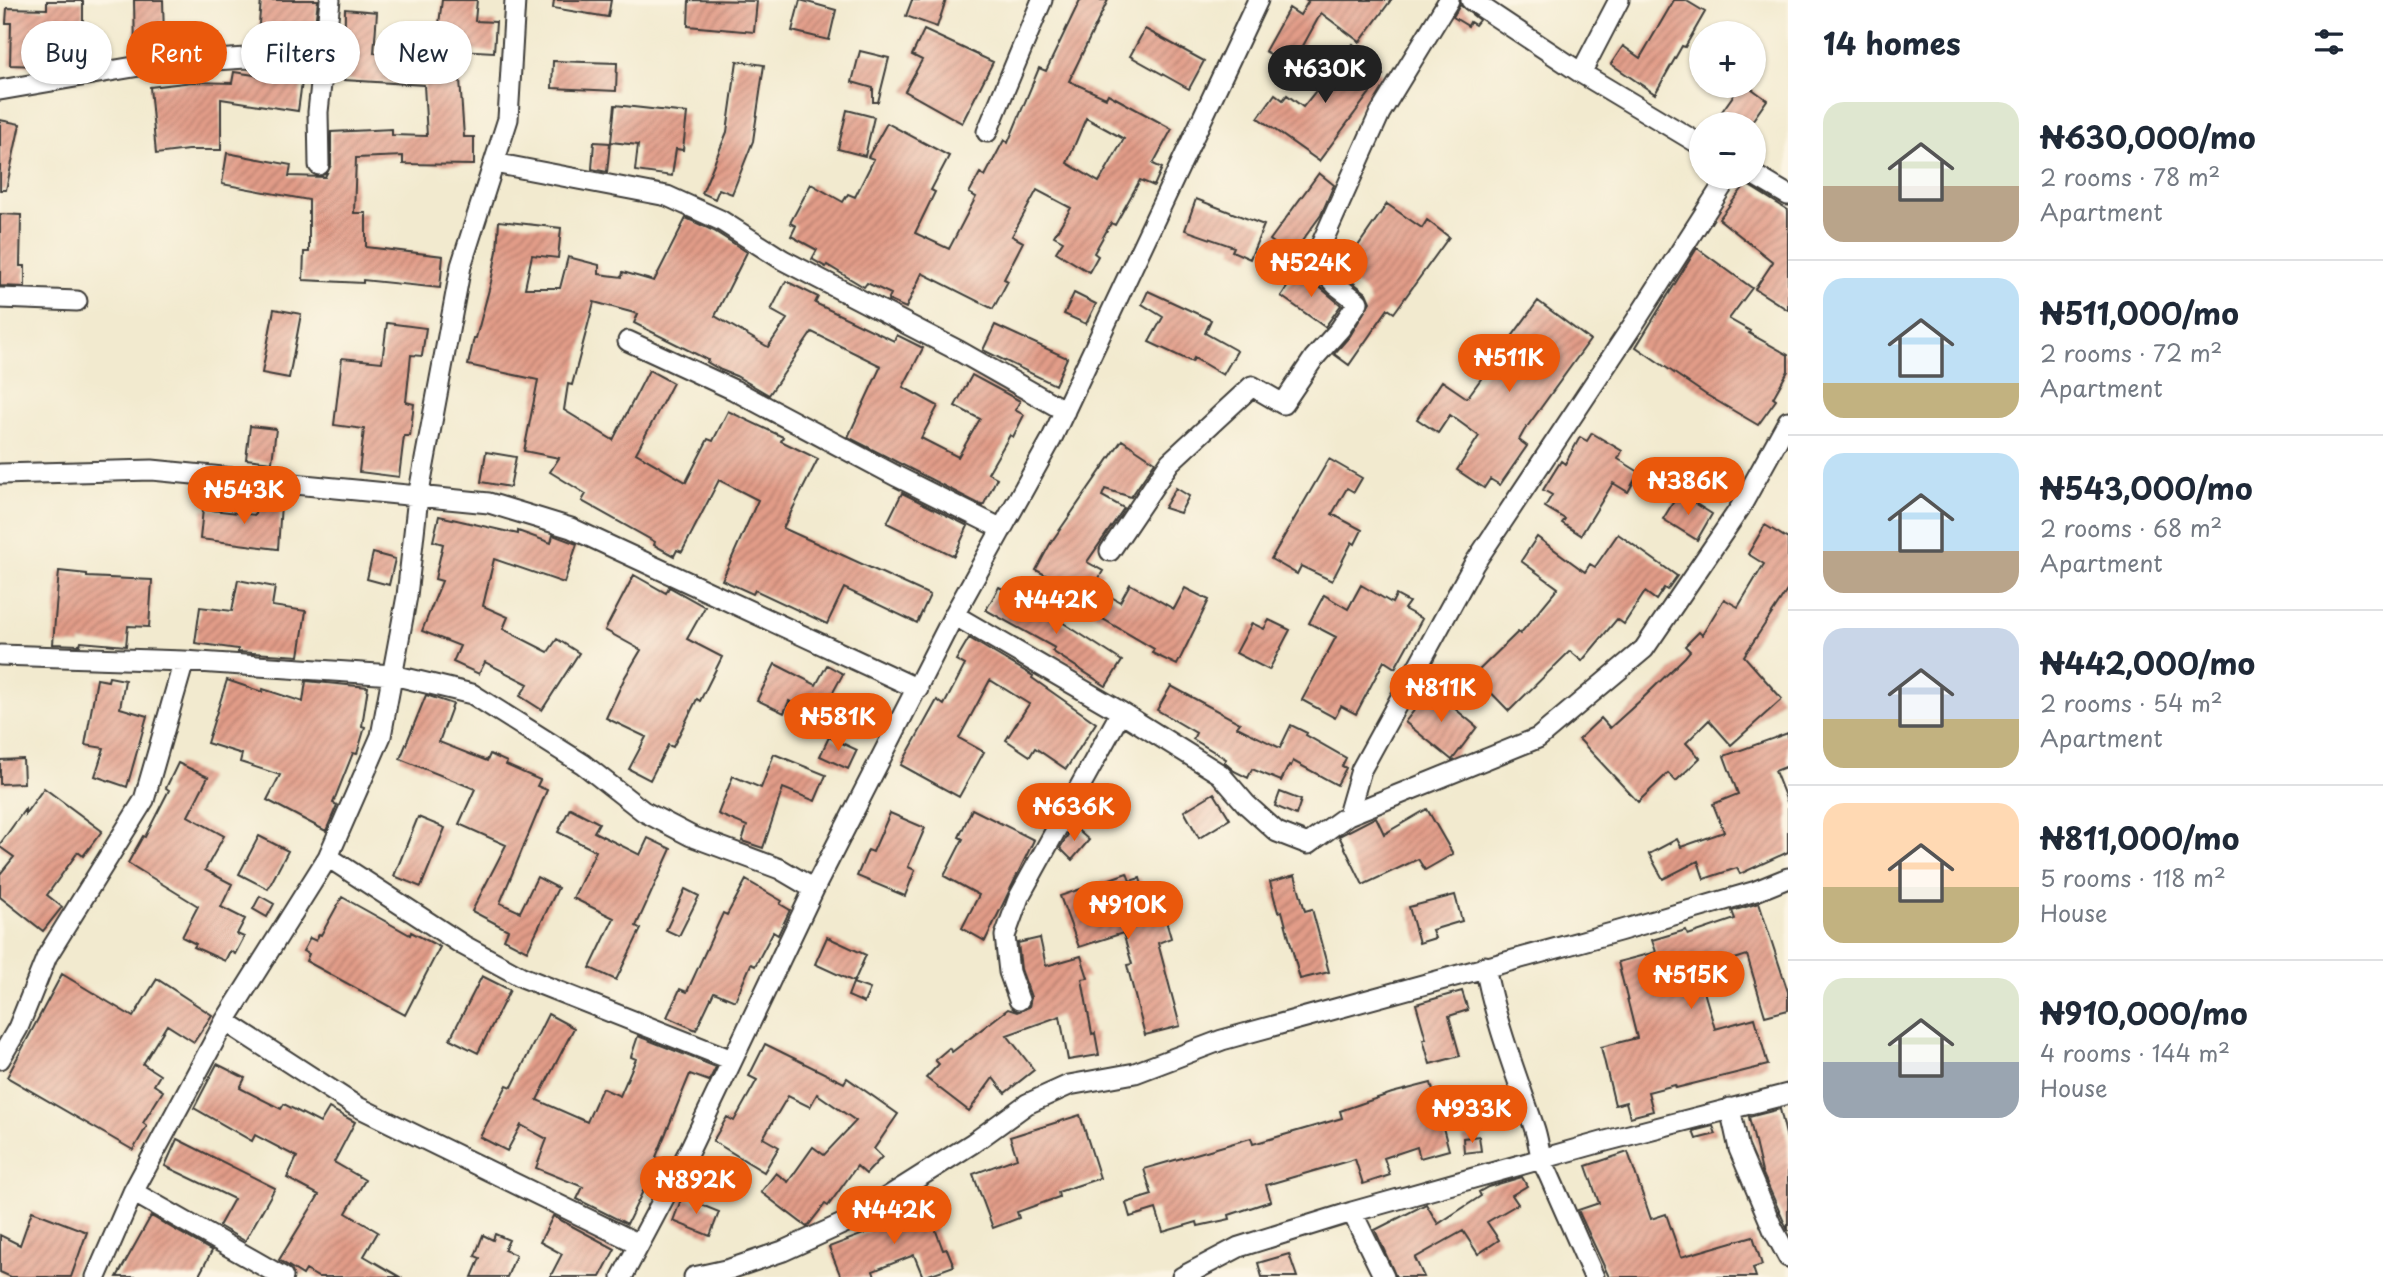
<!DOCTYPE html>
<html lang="en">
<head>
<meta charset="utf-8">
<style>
	:root { --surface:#fff; --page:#f6f6f7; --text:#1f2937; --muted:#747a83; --line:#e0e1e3; --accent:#ea580c }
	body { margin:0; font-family:"Playpen Sans",sans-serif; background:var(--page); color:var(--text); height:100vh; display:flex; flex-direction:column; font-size:26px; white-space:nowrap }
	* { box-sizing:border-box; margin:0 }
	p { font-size:23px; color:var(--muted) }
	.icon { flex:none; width:38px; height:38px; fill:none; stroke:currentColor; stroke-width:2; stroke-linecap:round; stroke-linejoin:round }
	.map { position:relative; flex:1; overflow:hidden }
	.panel { display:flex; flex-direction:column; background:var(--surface); width:595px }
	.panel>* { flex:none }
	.guide { position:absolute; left:21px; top:21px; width:665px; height:63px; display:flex; gap:14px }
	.fabs { position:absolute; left:1689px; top:21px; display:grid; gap:14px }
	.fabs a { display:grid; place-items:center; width:77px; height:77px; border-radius:50%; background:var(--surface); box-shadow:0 2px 5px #0004; font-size:35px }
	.price { position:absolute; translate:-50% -60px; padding:0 16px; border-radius:24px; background:var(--accent); color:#fff; font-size:23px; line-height:46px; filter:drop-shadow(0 2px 4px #0008) }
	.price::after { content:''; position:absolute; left:50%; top:42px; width:21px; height:16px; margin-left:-10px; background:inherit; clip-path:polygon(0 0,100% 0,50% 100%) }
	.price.selected { background:#222; color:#fff }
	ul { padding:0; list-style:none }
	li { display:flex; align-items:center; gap:21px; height:175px; padding:0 35px }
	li+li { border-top:2px solid var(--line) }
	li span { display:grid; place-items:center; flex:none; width:196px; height:140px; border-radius:21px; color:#555 }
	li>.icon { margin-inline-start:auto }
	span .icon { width:84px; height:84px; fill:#fffc; stroke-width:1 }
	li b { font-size:30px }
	h2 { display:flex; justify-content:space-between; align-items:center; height:84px; padding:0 35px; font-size:30px }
	.tag { padding:0 24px; border-radius:32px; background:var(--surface); box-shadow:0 2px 5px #0004; font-size:24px; line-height:63px }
	.tag.selected { background:var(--accent); color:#fff }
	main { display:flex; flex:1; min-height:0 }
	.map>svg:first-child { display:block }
</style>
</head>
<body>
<main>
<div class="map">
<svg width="1788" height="1277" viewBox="0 0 1788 1277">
	<defs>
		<pattern id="building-hatch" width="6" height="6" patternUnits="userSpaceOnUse" patternTransform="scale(1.75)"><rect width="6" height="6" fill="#e29c88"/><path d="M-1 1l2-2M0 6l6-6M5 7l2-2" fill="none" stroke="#b67e6e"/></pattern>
	</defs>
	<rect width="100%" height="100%" fill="#fcf5e5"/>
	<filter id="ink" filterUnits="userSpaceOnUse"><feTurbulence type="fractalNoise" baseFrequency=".0143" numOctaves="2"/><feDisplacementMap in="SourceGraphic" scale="14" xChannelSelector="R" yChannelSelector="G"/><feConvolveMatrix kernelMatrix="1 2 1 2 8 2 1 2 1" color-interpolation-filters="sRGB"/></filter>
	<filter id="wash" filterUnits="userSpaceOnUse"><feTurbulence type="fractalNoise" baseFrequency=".00686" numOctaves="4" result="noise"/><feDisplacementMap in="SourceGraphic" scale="28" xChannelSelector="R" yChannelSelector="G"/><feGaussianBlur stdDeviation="1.57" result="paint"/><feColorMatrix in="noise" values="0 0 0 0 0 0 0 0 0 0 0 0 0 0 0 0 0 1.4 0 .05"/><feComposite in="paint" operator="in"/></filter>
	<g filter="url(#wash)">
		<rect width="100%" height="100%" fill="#f2eacf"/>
		<g id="blocks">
			<path fill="url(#building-hatch)" fill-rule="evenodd" d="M134 0H163L164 38H160L158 49H135Z
				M261 0H318L314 33 290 30 288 51 257 47Z
				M442 0H477L475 21 496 22 494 52 458 50 464 137H474V165L403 164V156L356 158 354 213H366V247L443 256 440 288 363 280V283L303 280 304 252H309V200L222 184 227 153 291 165 289 176 325 177 331 165V132L392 129V135L427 136 424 85 344 80 345 9 377 12 374 53 415 55 417 23 439 24Z
				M554 0H611L608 17 553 8Z
				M689 0 757 1 754 32 688 26Z
				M800 0 836 10 829 40 792 31Z
				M912 0H946L937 27 906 16Z
				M1080 0H1108L1069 81 1106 98 1108 94 1172 129 1153 164 1162 168 1154 186 1140 180 1115 225 1111 223 1094 253 1098 256 1089 272 1056 252 1063 241 1054 236 1071 208 1037 190 1012 236 1023 242 1004 279 1008 281 993 309 922 273 906 308 888 300 891 294 867 283 864 287 827 265 826 267 812 259 817 250 791 236 796 226 790 223 811 184 843 202 848 194 855 197 874 159 868 157 887 123 949 156 931 190 935 192 915 233 949 249 976 197 969 193 980 173 985 176 1004 140 1008 143 1039 68 1046 71ZM1086 118 1124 139 1099 182 1067 163Z
				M1305 0H1391L1360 42 1321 13 1292 66 1265 51 1289 8 1300 15 1308 2Z
				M1674 0H1685L1705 12 1685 47 1682 46 1655 94 1611 64 1623 46 1640 58Z
				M47 1H83V60L38 61V66L10 65 11 23H6L7 8 47 9Z
				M1460 5 1479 20 1475 25 1470 22 1468 26 1453 17Z
				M1145 29 1204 61 1189 89 1130 56Z
				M924 30 993 62 962 123 905 91 922 60 912 55Z
				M1353 44 1377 63 1373 68 1383 75 1319 161 1258 118 1275 94 1283 100 1287 95 1303 107Z
				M860 51 889 58 878 102H873V88L852 82Z
				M553 61 617 63 616 91 552 88Z
				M737 61 764 65 753 141 732 194 719 189 715 199 702 193 727 132Z
				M234 72 302 82 298 111 221 99V150H188L156 154 150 87 193 82 232 83Z
				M1740 86H1748L1767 100 1750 124H1729L1718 117Z
				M615 105 687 113 683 150 676 149 672 176 635 171 638 145 611 142Z
				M847 110 874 117 865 156 838 149Z
				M0 120 20 124 6 190H0Z
				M594 142 610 143 607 172 592 169Z
				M1319 173 1334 185 1321 215 1291 256 1270 240Z
				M1746 184 1788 210V310L1755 289 1773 262 1719 219Z
				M1196 199 1264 225 1250 259 1232 251 1234 247 1185 230Z
				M1387 204 1422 228 1427 220 1449 237 1394 313 1388 309 1349 365 1334 354 1350 336 1370 302 1366 293 1340 272Z
				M0 214 21 215 20 266H25V287L0 286Z
				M686 218 714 231 747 252 715 316 768 347 787 319 771 310 786 281 818 297 815 303 894 341 897 335 923 348 903 387 938 406 921 438 958 457 980 419 955 406 972 375 1020 401 1015 410 1024 415 1013 437 1010 435 988 473 997 478 983 506 848 437 881 366 812 332 769 395 736 376 721 370 707 362 708 360 634 323 638 314 594 302 572 385 568 384 564 410 613 440 649 370 673 383 636 453 686 482 708 439 713 441 728 411 783 437 781 441 818 459 783 528 930 595 917 623 844 588 827 624 755 590 753 594 722 580 758 500 719 480 682 552 677 550 674 556 654 545 655 542 582 501 586 494 550 472 559 458 524 451 538 380 468 365 474 338H476L491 282 497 251 499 221 561 228 558 258 532 255 525 288H560L568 257 599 265V274L622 277 623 272 654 281Z
				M1697 248 1752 288 1729 319 1750 331 1749 333 1788 355V371L1773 398 1776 400 1758 425 1705 394 1636 347Z
				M1299 270 1341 305 1325 327 1281 296Z
				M1148 291 1211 320 1205 333 1237 351 1223 375 1194 358 1192 362 1149 342 1163 317 1142 304Z
				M1074 293 1096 304 1086 324 1064 314Z
				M1538 301 1590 340 1524 431 1519 440 1527 446 1500 485 1490 479 1484 488 1457 470 1479 436 1450 415 1438 433 1417 419 1442 381 1467 398Z
				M274 309 301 314 289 378 262 373Z
				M387 323 426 328 422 356 411 355 406 402 414 404 410 436H404L399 477 359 472 364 429 334 425 342 358 382 362Z
				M995 325 1067 358 1055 385 983 350Z
				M250 426 276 429 272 462 246 459Z
				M1592 433 1622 451 1618 459 1639 472 1628 492 1613 483 1581 535 1562 523 1565 519 1545 507 1552 495 1543 490 1561 461 1565 464 1580 437 1587 441Z
				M1122 440 1155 462 1131 497 1105 489 1102 496 1124 508 1087 562 1103 571 1094 587 1120 602 1130 584 1174 609 1185 588 1209 600 1177 665 1152 653 1154 649 1062 595 1066 586 1036 570 1050 544Z
				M486 452 516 457 510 487 481 482Z
				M1329 459 1362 478 1354 492 1347 488 1332 514 1362 530 1355 544 1352 542 1332 581 1301 566 1297 574 1271 559Z
				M1176 488 1189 496 1180 513 1164 508Z
				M902 493 968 526 954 556 887 523Z
				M1679 493 1712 514 1697 540 1663 519Z
				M256 502 281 504 278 549 200 539 203 509 255 515Z
				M439 516 518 534V531L551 543 553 535 577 544 564 583 494 559 483 606 508 617 503 629 548 652 557 639 579 653 542 710 520 696 528 684 485 662 479 674 453 662 460 646 422 631 442 581 435 579 443 544 433 541Z
				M1765 525 1788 539V589L1744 656 1782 699 1731 745 1709 720 1686 743 1700 758 1676 781 1668 773 1638 802 1579 739 1601 718 1610 728 1643 698 1685 657 1690 651 1685 646 1699 632 1702 635 1724 599 1738 607 1764 564 1748 554Z
				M1618 534 1677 576 1667 590 1664 588 1656 600 1645 592 1624 624 1617 619 1582 661 1570 651 1509 711 1474 675 1518 632 1520 634 1558 588 1521 561 1537 537 1585 572 1590 564 1595 567Z
				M373 553 395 559 389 585 367 579Z
				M59 571 87 574V577L152 580 149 627 128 626 126 646 81 642 80 645 53 644Z
				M634 575 666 593 669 587 705 607 687 639 722 657 700 701 697 699 673 747 668 745 650 780 629 769 646 737 606 718 625 677 641 650 605 630Z
				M238 580 275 587 272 606 306 611 299 656 238 652V649L195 643 200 607 232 611Z
				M1361 585 1392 603 1396 595 1409 602 1404 609 1422 619 1395 668 1384 661 1356 714 1341 706 1335 718 1302 700 1336 637 1309 623 1324 595 1348 609Z
				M999 587 1051 615 1122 661 1106 686 1052 651 1055 648 986 610Z
				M1269 620 1290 630 1269 670 1236 653 1252 623 1264 629Z
				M969 638 1033 676 1032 678 1096 723 1066 769 1035 748 1030 756 1006 740 1029 704 990 680 959 738 984 752 959 797 901 765 937 700 944 705 965 665 956 660Z
				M775 664 816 685 827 665 843 674 819 718 789 701 784 713 757 700Z
				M109 677 125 680 120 708 147 716 127 787 95 776 104 748 85 745 97 679 108 681Z
				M227 680 262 692 263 689 303 702 306 681 368 687 362 726 365 727 357 754 353 753 333 803 337 805 326 831 267 800 280 775 240 762 242 754 207 743Z
				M1171 686 1240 723 1237 727 1280 748 1291 725 1307 733 1306 735 1346 758 1342 766 1346 768 1337 785 1293 761 1291 766 1289 765 1281 781 1252 769 1248 778 1234 771 1224 762 1226 759 1193 739 1196 733 1157 710Z
				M1431 689 1477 727 1452 760 1405 722Z
				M426 695 453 704 439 742 487 761 490 754 507 762 506 765 540 780 537 786 547 790 500 903 520 912 537 877 558 888 527 951 504 939 508 930 472 911 506 845 459 824 475 789 400 759Z
				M1788 733V766L1775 771 1788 804V852L1740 874 1737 868 1704 879 1698 861 1663 879 1649 854 1677 839 1681 847 1724 832 1713 804 1738 794 1724 756Z
				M829 737 857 750 848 769 820 756Z
				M774 754 826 775 815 801 783 788 763 848 742 841 747 826 718 814 733 776 761 788Z
				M23 759 24 783 0 784V760Z
				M178 763 208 777 188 816 224 836 205 870 232 884 221 907 245 919 237 934 244 937 235 954 230 951 225 961 194 947 196 944 182 937 198 906 128 863 143 836 145 837 169 790 166 788Z
				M44 788 102 831 83 856 78 852 47 895 62 907 43 931 0 897V874L14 857 0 847V844L25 809V814Z
				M1280 792 1301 800 1296 815 1275 806Z
				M1214 793 1230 819 1199 838 1184 811Z
				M570 808 599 823 594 832 640 855 648 838 671 849 636 926 641 929 616 980 590 968 614 918 573 898 596 851 558 832Z
				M972 809 1034 840 985 941 962 928 979 895 944 876 963 839 959 837Z
				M1427 809 1453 854 1425 870 1418 859 1363 885 1339 836 1376 817 1384 834Z
				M890 813 925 828 908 867 915 870 905 896 857 876 868 850 873 852Z
				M418 817 445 828 421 887 394 876Z
				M1073 826 1089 840 1072 860 1060 848Z
				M259 836 288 851 268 889 239 874Z
				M1127 873 1130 881 1140 878 1149 911 1162 907 1171 938 1158 943 1180 1026 1145 1035 1127 965 1132 964 1123 933 1079 947 1060 896Z
				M1295 875 1305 911 1312 909 1329 972 1300 979 1282 911 1278 912 1270 882Z
				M746 880 782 901 780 904 790 910 778 935 773 932 755 966 751 964 735 1001 714 992 696 1030 667 1017 680 989 687 992 723 913 727 915Z
				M685 889 699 896 679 936 666 930Z
				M1455 895 1462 921 1432 930 1435 938 1419 943 1409 907Z
				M260 896 274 904 267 917 253 909Z
				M342 897 410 935 411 932 440 947 405 1015 306 961 309 954 303 951 310 938 316 941 319 934 321 935Z
				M1759 903 1788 992V1010L1765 1016 1747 955 1698 971 1715 1029 1755 1018 1768 1065 1676 1088 1675 1085 1648 1092 1653 1111 1630 1117 1626 1102 1615 1105 1601 1047 1637 1038 1618 962 1656 952 1652 940 1686 930 1688 935 1735 919 1732 911Z
				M827 937 866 955 854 982 815 964Z
				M1040 938 1046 966 1081 956 1088 978 1082 979 1092 1034 1095 1033 1099 1055 1068 1060 1060 1016 1007 1035 1034 1070 1005 1093 993 1078 969 1111 926 1078 939 1064 935 1060 949 1048 952 1052 1008 1009 1017 1012 1029 1007 1031 997 1021 969 1018 943Z
				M62 974 133 1017 157 979 212 1015 194 1042 167 1025 143 1064 160 1075 154 1085 163 1091 143 1123 147 1126 133 1150 7 1077Z
				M482 976 510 990 478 1053 450 1039Z
				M853 983 870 989 864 1003 848 996Z
				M1462 991 1468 1010 1449 1016 1460 1056 1430 1064 1423 1039H1426L1416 1004Z
				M548 1014 574 1028 537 1100 587 1122 602 1088 620 1096 636 1059 631 1057 638 1036 716 1067 709 1081 690 1074 656 1157 659 1158 627 1224 577 1199 583 1187 536 1168 547 1139 521 1125 507 1151 480 1137 507 1085 512 1087Z
				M765 1044 844 1083 847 1078 898 1114 874 1149 882 1157 866 1174 857 1166 828 1206 825 1204 807 1227 761 1192 776 1173 788 1182 813 1147 824 1155 856 1121 817 1094 810 1107 788 1096 763 1138 779 1147 764 1172 713 1141 727 1117 734 1121 757 1080 749 1076Z
				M217 1064 245 1078 240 1088 281 1109 284 1104 320 1123 329 1108 355 1122 334 1162 365 1180 346 1213 378 1232 364 1256 400 1277H318L306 1270 303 1275 279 1260 319 1195 287 1178 297 1157 255 1135 252 1141 194 1108Z
				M1431 1083 1449 1150 1420 1158 1417 1147 1384 1158 1390 1175 1363 1184 1355 1159 1266 1185 1271 1201 1229 1215 1230 1219 1198 1226 1197 1222 1163 1232 1156 1209 1130 1217 1126 1203 1152 1195 1144 1169 1251 1138 1253 1144 1342 1118 1340 1111 1392 1093Z
				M1780 1109 1788 1143V1231L1762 1172 1749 1117Z
				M1080 1115 1100 1178 1058 1192 1059 1197 1017 1212 1019 1218 993 1228 973 1174 1017 1158 1010 1137Z
				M1713 1126 1716 1134 1696 1139 1693 1131Z
				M1479 1136 1481 1151 1464 1153 1463 1138Z
				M177 1139 275 1188 245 1241 219 1226 234 1199 165 1166Z
				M1628 1152 1651 1219 1666 1214 1681 1257 1753 1236 1762 1265 1753 1268 1756 1277H1609L1578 1210 1599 1203 1586 1166Z
				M1522 1177 1527 1186 1512 1195 1518 1204 1487 1222 1499 1240 1478 1254 1463 1231 1415 1258 1424 1277H1396L1375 1230 1426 1204 1438 1224 1481 1196 1479 1192 1488 1187Z
				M682 1197 719 1212 710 1236 673 1221Z
				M925 1201 943 1250 947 1249 954 1266 923 1277 914 1255 873 1271 875 1277H841L829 1247 869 1232 868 1229 899 1217 897 1212Z
				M32 1211 87 1232 71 1277H11L0 1272V1235L20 1245Z
				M151 1216 212 1251 198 1277H117Z
				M553 1216 615 1249 600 1277H550L562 1254 540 1242Z
				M495 1234 509 1240 504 1250 516 1255 507 1277H472L480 1258 475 1256 483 1235 493 1240Z
				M1289 1254 1297 1277H1262L1258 1263Z"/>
		</g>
	</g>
	<g filter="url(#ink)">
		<use href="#blocks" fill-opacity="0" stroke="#3c3b37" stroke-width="2"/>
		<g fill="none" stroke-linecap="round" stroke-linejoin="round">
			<g stroke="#3c3b37" stroke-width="23">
				<path id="minor" d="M1471 0 1581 73 1701 145
					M1581 73 1619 0
					M0 90 151 64 246 58 322 70
					M987 132 1042 0
					M494 163 667 196 720 220 783 260 959 351 1065 411
					M319 165 318 112 330 0
					M1754 175 1788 195
					M0 298 77 301
					M628 341 734 390 898 477 1002 529
					M0 474 152 470 489 503 571 528 918 689
					M1110 551 1170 462 1252 386 1283 404 1314 358 1340 329 1358 302 1336 285 1311 259 1320 247 1380 113 1449 0
					M954 615 1121 712 1220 774 1246 804 1277 832 1308 844 1348 815 1538 738 1644 649 1740 508 1788 421
					M0 655 184 661
					M1348 815 1361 770 1474 564 1635 322 1728 177
					M328 857 463 945 522 977 732 1060
					M1485 966C1495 1021 1516 1074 1534 1127 1540 1144 1538 1156 1548 1173L1594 1277
					M1019 1000 1009 972 1005 936 1019 897 1121 712
					M225 1021 356 1106 639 1244
					M0 1059 18 1028 47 956 144 800 184 661 393 675 472 694 583 764 643 811 691 836 780 869 814 889
					M1730 1108 1739 1149 1773 1229 1788 1257
					M133 1192 283 1277
					M1352 1212 1384 1277
					M96 1277 133 1192 225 1021 328 857 381 736 407 596 418 497 461 266 508 119 515 0
					M622 1277 690 1149 814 889 954 615 1051 440 1258 0
					M694 1277 730 1269 783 1251 851 1220 973 1143 1027 1104 1069 1085 1135 1073 1222 1040 1619 931 1756 891 1788 878
					M1182 1277 1239 1247 1352 1212 1602 1142 1788 1094"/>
			</g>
			<use href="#minor" stroke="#fff" stroke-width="19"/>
		</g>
	</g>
</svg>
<div class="fabs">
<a>+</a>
<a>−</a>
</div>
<b class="price selected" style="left:1325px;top:105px">₦630K</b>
<b class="price" style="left:1311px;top:299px">₦524K</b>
<b class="price" style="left:1509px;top:394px">₦511K</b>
<b class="price" style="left:1688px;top:517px">₦386K</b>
<b class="price" style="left:244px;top:526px">₦543K</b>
<b class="price" style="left:1056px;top:636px">₦442K</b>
<b class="price" style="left:1441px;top:724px">₦811K</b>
<b class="price" style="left:838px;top:753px">₦581K</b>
<b class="price" style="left:1074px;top:843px">₦636K</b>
<b class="price" style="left:1128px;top:941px">₦910K</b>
<b class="price" style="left:1691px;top:1011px">₦515K</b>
<b class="price" style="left:1472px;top:1145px">₦933K</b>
<b class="price" style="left:696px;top:1216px">₦892K</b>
<b class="price" style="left:894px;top:1246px">₦442K</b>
<div class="guide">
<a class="tag">Buy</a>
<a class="tag selected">Rent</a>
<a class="tag">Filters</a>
<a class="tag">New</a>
</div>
</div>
<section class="panel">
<h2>14 homes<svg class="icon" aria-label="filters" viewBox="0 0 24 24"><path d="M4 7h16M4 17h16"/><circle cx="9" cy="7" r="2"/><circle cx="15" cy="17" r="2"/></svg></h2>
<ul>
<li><span style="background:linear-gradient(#dfe7d0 60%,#b9a48a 0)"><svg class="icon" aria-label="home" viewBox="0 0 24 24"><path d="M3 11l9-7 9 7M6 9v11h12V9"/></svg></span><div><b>₦630,000/mo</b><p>2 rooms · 78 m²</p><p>Apartment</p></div></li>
<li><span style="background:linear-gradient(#bfe0f5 75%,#c2b280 0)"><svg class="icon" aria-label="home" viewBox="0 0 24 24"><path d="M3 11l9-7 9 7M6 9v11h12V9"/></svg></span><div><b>₦511,000/mo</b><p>2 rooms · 72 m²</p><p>Apartment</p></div></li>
<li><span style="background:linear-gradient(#bfe0f5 70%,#b9a48a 0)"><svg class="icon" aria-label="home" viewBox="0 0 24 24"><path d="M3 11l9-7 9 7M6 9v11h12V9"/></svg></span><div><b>₦543,000/mo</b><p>2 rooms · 68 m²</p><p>Apartment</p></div></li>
<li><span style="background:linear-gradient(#c9d6e8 65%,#c2b280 0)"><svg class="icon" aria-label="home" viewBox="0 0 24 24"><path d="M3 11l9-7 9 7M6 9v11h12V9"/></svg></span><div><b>₦442,000/mo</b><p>2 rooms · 54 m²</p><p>Apartment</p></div></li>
<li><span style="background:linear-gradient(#ffd9b3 60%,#c2b280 0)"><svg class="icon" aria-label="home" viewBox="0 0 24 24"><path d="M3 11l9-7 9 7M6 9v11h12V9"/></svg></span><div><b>₦811,000/mo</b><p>5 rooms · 118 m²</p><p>House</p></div></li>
<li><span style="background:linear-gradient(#dfe7d0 60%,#9aa5b1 0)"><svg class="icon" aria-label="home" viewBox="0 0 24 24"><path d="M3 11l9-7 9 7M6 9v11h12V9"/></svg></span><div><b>₦910,000/mo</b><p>4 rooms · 144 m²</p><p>House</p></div></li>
</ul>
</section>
</main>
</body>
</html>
